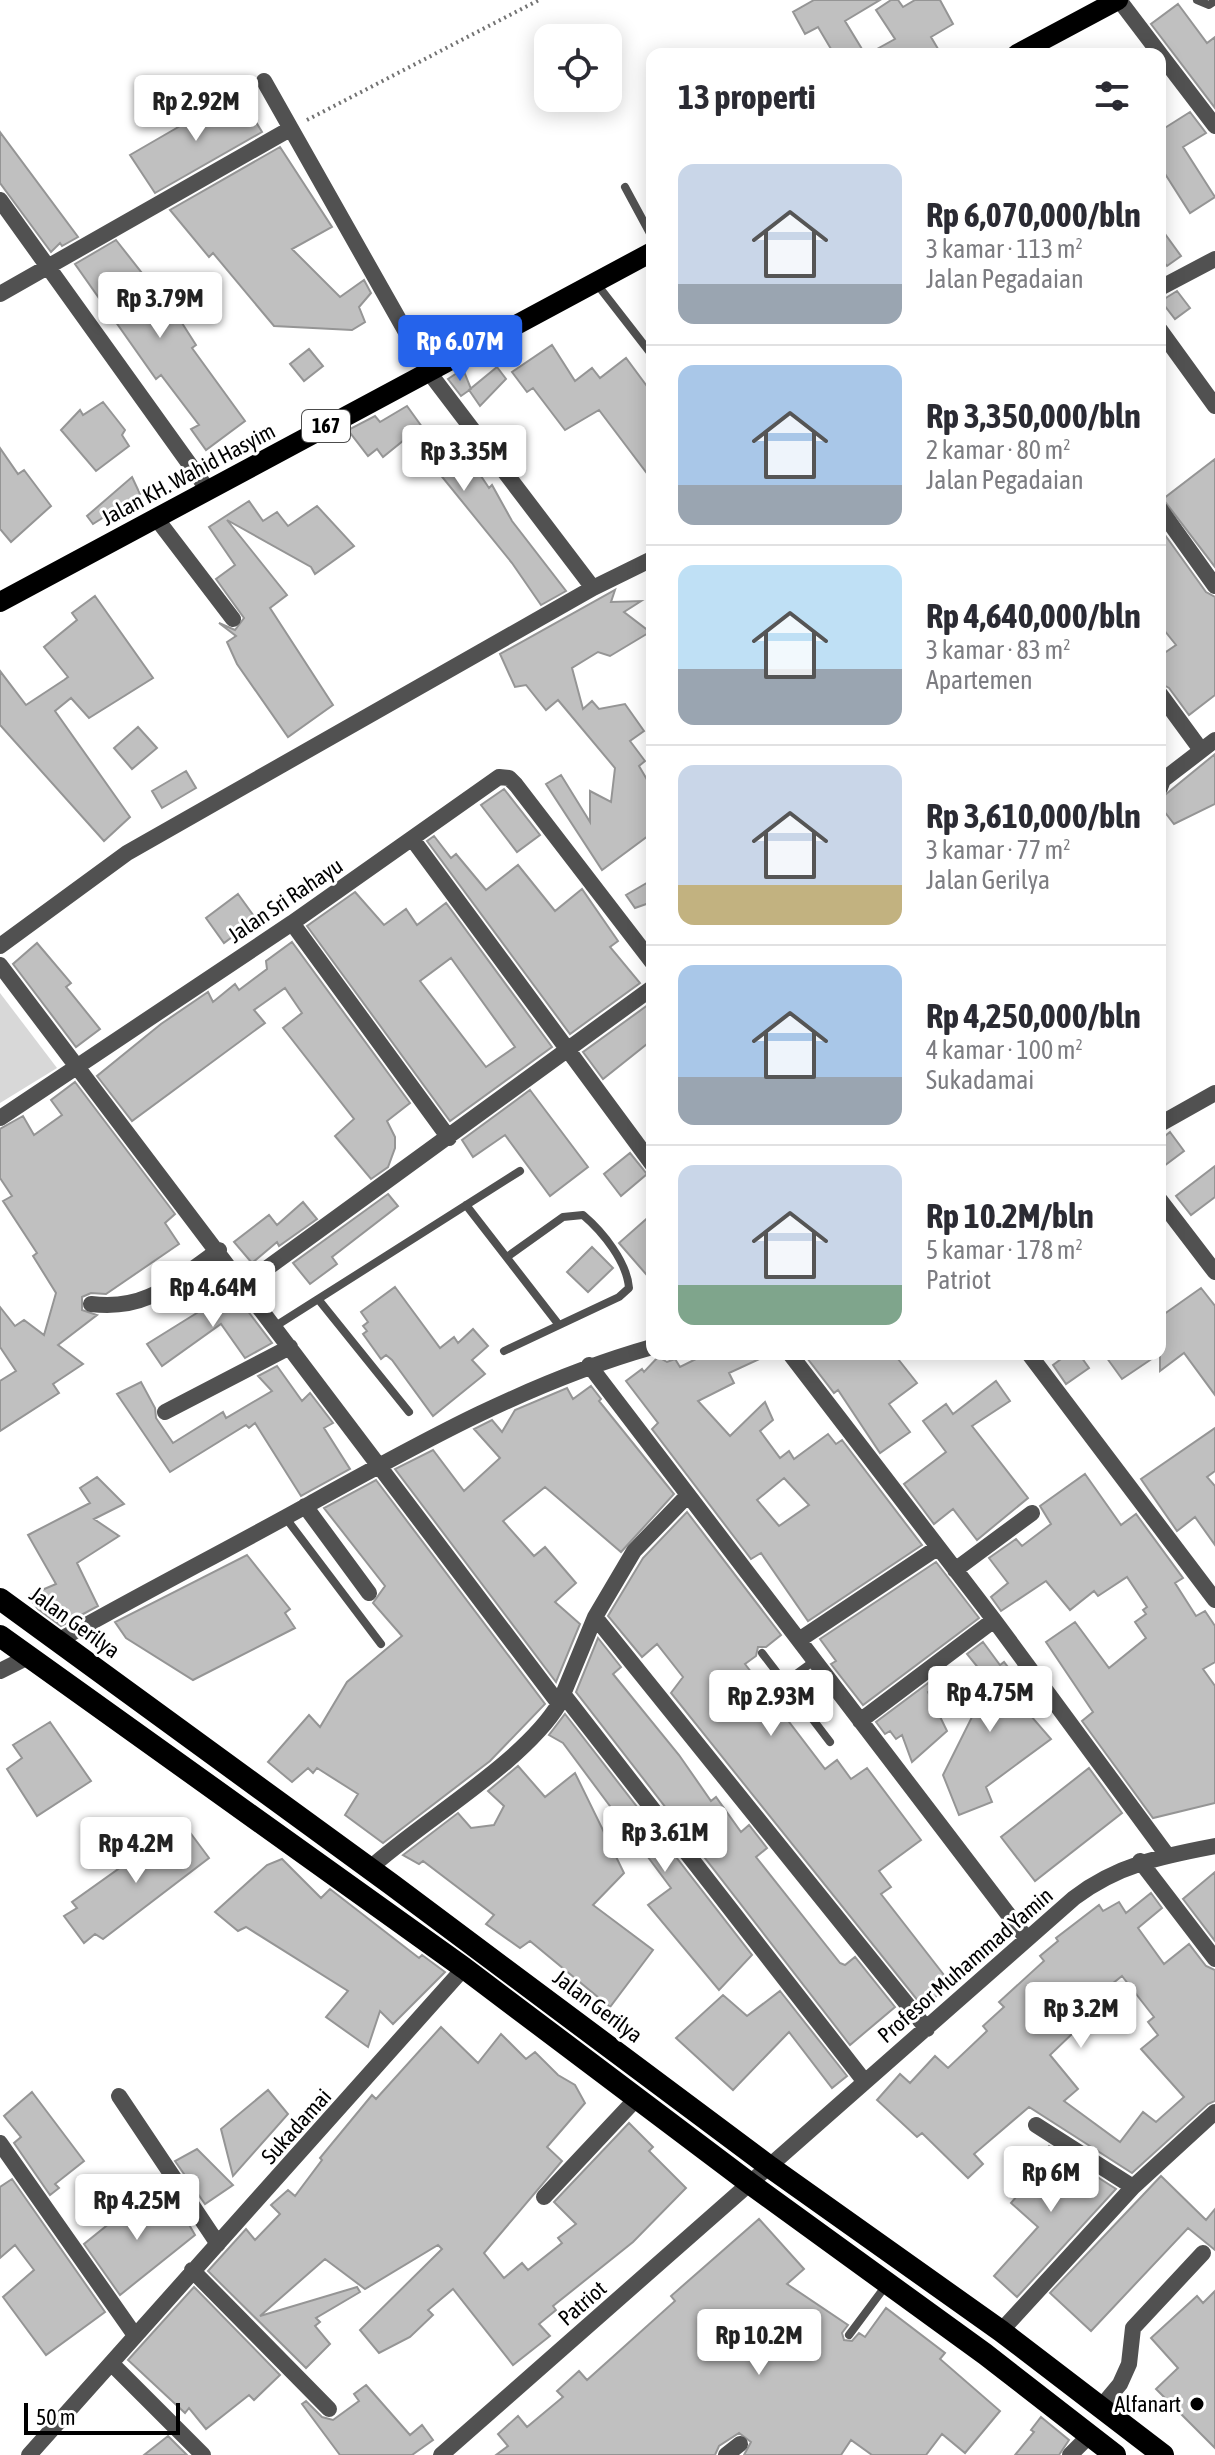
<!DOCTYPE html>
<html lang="id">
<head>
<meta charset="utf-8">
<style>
	:root { --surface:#fff; --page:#f7f7f7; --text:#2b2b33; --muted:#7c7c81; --line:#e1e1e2; --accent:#2563eb }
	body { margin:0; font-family:"Asap Condensed",sans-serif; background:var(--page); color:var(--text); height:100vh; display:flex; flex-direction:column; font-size:30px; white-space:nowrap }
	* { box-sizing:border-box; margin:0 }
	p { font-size:26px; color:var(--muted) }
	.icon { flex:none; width:44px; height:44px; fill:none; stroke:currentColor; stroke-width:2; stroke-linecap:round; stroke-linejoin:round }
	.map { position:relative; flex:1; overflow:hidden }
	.sheet { position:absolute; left:646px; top:48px; width:520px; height:1312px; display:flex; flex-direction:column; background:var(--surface); border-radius:16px; box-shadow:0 4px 20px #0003 }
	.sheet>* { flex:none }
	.tools { position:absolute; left:534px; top:24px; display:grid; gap:16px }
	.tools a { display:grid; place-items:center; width:88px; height:88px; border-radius:16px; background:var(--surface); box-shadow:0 4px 20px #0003; font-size:40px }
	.scale { position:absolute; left:24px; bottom:20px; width:156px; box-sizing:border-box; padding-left:8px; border:4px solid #000; border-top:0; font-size:22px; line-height:28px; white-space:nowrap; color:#000; -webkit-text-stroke:6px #fff; paint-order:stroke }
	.price { position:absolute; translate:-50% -68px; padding:0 18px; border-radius:8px; background:#fff; color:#222; font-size:26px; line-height:52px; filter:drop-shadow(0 2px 4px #0008) }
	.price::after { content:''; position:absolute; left:50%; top:48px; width:24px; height:18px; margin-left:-12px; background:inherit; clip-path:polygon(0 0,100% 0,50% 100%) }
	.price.on { background:var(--accent); color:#fff }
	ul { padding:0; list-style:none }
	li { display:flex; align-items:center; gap:24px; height:200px; padding:0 32px }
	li+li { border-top:2px solid var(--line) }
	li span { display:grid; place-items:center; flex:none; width:224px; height:160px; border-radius:16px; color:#555 }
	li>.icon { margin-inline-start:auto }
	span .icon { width:96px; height:96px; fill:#fffc; stroke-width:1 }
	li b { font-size:34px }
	h2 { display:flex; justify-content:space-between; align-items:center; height:96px; padding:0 32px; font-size:34px }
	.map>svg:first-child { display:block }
</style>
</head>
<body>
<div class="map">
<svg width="1215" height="2455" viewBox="0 0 1215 2455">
	<rect width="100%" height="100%" fill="#fff"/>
	<path fill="#d8d8d8" d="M0 993 57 1068 0 1103Z"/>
	<path fill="#c0c0c0" stroke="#959595" stroke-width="2" fill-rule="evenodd" d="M814 0H880L845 21 865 54H834L818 27 805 34 793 12Z
		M891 0H898L903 7 915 0H940L953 24 931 37 941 54H868L895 39 876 10Z
		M1178 4 1207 43 1215 37V108L1151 24Z
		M238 92 262 132 155 193 130 155 187 122 189 125Z
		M1190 112 1206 133 1183 147 1215 197 1190 213 1160 166V131Z
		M0 132 78 237 62 246 60 243 51 252 0 183Z
		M280 147 332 227 292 249 340 297 364 280 371 293 359 307 365 322 352 330 274 326 213 253 209 257 170 210Z
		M1160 227 1181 256 1167 266 1160 257Z
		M116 240 153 287 157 284 196 345 192 348 245 421 206 450 191 429 199 425 161 375 156 379 75 264Z
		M1177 291 1190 308 1175 319 1161 301Z
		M552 345 575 381 592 368 600 378 626 358 652 393V480L599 410 565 430 533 388 527 392 512 372Z
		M309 349 323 366 304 381 290 364Z
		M497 367 506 379 480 406 469 390Z
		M463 369 471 389 461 396 448 379Z
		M103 402 125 430 122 435 129 446 96 471 61 430 80 410 83 415Z
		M407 406 438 449 454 436 489 488 492 485 512 521 566 591 541 605 512 563 409 436 383 457 377 449 368 456 348 430 375 416 380 422Z
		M0 448 18 474 24 470 51 506 11 542 0 529Z
		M1215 459V567L1163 499Z
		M132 477 140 494 93 524 87 516Z
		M249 501 263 521 277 512 288 526 317 506 354 546 315 574 311 567 227 520 287 595 270 608 333 705 288 737 237 664 227 642 236 636 219 623 235 630 244 618 216 579 235 565 209 527Z
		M1160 528 1206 592 1215 597V695L1189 715 1169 688 1160 683V656L1176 645 1160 625Z
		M615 590 611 602 641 601 624 612 650 632 610 656 598 652 572 668 583 709 592 701 599 709 625 704 644 731 630 741 645 761 639 766 652 788V833L602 870 546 784 561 775 590 822V791L611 802 615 768 558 700 546 710 526 685 515 687 500 654Z
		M95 596 153 678 89 718 71 698 55 711 130 817 104 841 0 725V671L26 705 64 680 68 677 44 647 77 620 72 613Z
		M138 727 157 748 132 769 114 748Z
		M1215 754V804L1174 824 1160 806V799Z
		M186 771 196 788 162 808 152 791Z
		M504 789 540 835 517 852 481 805Z
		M434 836 451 858 456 854 486 890 518 865 555 911 582 889 618 941 610 947 640 983 570 1034 427 841Z
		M652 880V902L635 908 626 895Z
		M355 892 384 925 406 909 417 925 446 903 552 1047 450 1121 307 926ZM451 958 515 1047 486 1067 420 981Z
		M238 894 256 919 224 943 206 918Z
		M292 942 410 1103 387 1121 395 1137V1148L388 1167 371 1179 335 1136 354 1119 283 1028 302 1013 285 988 254 1010 265 1023 132 1121 97 1076 161 1024 208 992 213 1002 235 984 239 990 267 969 266 961Z
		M37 943 71 983 66 987 100 1029 76 1047 13 964Z
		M652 1002V1040L603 1079 583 1052Z
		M75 1082 175 1214 165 1223 179 1244 106 1294 91 1293 82 1297V1310L97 1315 58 1345 83 1364 53 1384 59 1393 0 1431V1381L16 1371 0 1347V1307L15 1326 24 1320 44 1335 56 1293 33 1256 37 1253 3 1201 12 1196 0 1178V1129L23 1116 34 1135 62 1115 51 1100Z
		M530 1090 588 1167 550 1196 505 1135 473 1157 462 1140Z
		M1170 1132 1184 1151 1160 1169V1140Z
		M630 1153 647 1174 621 1196 604 1174Z
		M1215 1166V1197L1191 1215 1176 1196Z
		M388 1194 398 1206 332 1257 337 1264 310 1284 293 1263Z
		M303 1202 317 1219 279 1246 277 1242 252 1263 234 1242 269 1215 277 1225Z
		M652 1214V1281L619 1243Z
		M592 1247 613 1268 588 1292 567 1272Z
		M228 1285 272 1343 245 1358 221 1324 162 1366 147 1344 208 1306 206 1303Z
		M395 1287 440 1348 454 1337 458 1343 473 1329 488 1346 472 1360 485 1374 433 1416 392 1360 386 1355 381 1359 363 1334 367 1331 363 1326 368 1322 361 1312Z
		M1201 1288 1215 1306V1395L1184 1353 1160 1371V1317Z
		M706 1354H770L729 1373 734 1383 698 1401 730 1436 765 1402 773 1420 760 1431 780 1458 789 1451 794 1459 828 1434 836 1444 842 1440 922 1545 808 1621 761 1553 751 1559 652 1429 658 1423 626 1381 642 1369 644 1372 658 1357 667 1362 675 1359 680 1367ZM784 1478 809 1505 779 1526 757 1500Z
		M804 1354H894L917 1383 889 1404 910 1432 880 1453 838 1390 834 1393Z
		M1068 1354H1079L1089 1368 1066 1384 1053 1365Z
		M1104 1354H1159L1122 1379Z
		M277 1366 302 1401 310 1393 333 1423 324 1428 350 1469 301 1496 255 1423 249 1428 246 1425 170 1472 117 1394 141 1382 155 1408 156 1418 173 1443 223 1412 226 1418 272 1391 258 1376Z
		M996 1381 1010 1401 972 1426 1028 1498 977 1540 953 1509 934 1524 904 1484 946 1452 923 1421 946 1404 953 1414Z
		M591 1386 601 1399 599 1401 674 1494 621 1552 545 1487 503 1521 534 1556 545 1547 576 1583 555 1602 580 1624 556 1682 395 1469 433 1450 464 1491 500 1458 474 1429 492 1420 502 1432 515 1410 567 1388 573 1399Z
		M1215 1428V1471L1207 1477 1215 1486V1545L1195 1517 1177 1531 1141 1479Z
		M1085 1474 1121 1525 1136 1514 1183 1578 1175 1583 1196 1616 1205 1611 1215 1626V1662L1203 1669 1215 1686V1803L1153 1818 1082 1721 1093 1712 1046 1642 1075 1622 1109 1668 1146 1638 1135 1622 1146 1614 1143 1610 1147 1607 1127 1577 1098 1596 1094 1591 1070 1610 1046 1581 1001 1611 991 1597 1008 1583 989 1558 1016 1539 1022 1546 1051 1524 1040 1506Z
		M97 1477 124 1504 94 1519 119 1536 77 1563 98 1606 61 1626 38 1609 28 1596 56 1584 28 1535 90 1503 80 1488Z
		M376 1480 545 1704 490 1761 383 1843 345 1815 358 1794 317 1768 313 1773 308 1768 292 1782 268 1762 309 1715 320 1727 347 1682 402 1636 373 1603 385 1586 324 1508Z
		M687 1512 781 1635 766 1647H758L756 1656 745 1664 825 1769 837 1760 851 1779 867 1768 921 1840 879 1871 891 1887 881 1894 951 1984 923 2007 671 1693 683 1677 657 1644 642 1657 608 1616 643 1558Z
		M247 1555 290 1609 285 1613 295 1628 193 1680 126 1638 115 1622Z
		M936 1562 979 1618 863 1705 831 1664 836 1661 820 1639Z
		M598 1638 621 1667 613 1674 679 1755 711 1801 716 1797 741 1832 749 1825 767 1848 756 1857 840 1963 845 1965 855 1957 895 2007 850 2045 576 1692Z
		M983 1642 1000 1665 1004 1662 1014 1675 1005 1686 1051 1739 986 1787 992 1802 959 1815 943 1775 979 1703 973 1707 959 1684 980 1670 967 1654Z
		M939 1675 943 1681 928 1692 947 1731 912 1762 902 1735 896 1739 890 1731 885 1734 876 1722Z
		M565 1714 752 1955 719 1990 648 1905 671 1888 563 1743 549 1735Z
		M50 1722 91 1781 37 1816 7 1769 22 1758 13 1745Z
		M518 1766 545 1797 575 1773 624 1873 593 1905 653 1950 610 2007 530 1941 520 1948 486 1924 494 1915 423 1861 419 1864 403 1855 458 1813 471 1828 494 1825 504 1806 488 1791Z
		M1089 1768 1122 1813 1035 1881 1001 1837Z
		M183 1823 209 1858 103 1939 95 1934 84 1943 64 1916 77 1908 72 1902Z
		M282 1859 321 1898 330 1889 419 1958 422 1955 445 1972 393 2024 380 2011 368 2047 326 2017 348 1991 246 1927 238 1931 215 1912 267 1865Z
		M1215 1872V1941L1183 1899Z
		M1151 1893 1162 1908 1138 1928 1164 1964 1189 1944 1206 1966 1215 1970V2101L1208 2104 1132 2173 1029 2107 974 2154 983 2164 968 2178 922 2133 917 2137 877 2100 900 2074 910 2083 935 2056 948 2068 987 2031 983 2026 1004 2007 999 2002 1044 1961 1040 1956 1058 1941 1056 1938 1099 1905 1103 1911 1119 1902 1126 1913ZM1122 1976 1154 2017 1148 2022 1158 2035 1141 2049 1184 2097 1156 2122 1143 2112 1120 2142 1064 2101 1078 2089 1050 2055 1075 2031 1066 2021Z
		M780 1991 847 2076 832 2088 789 2032 733 2090 676 2038 723 1995 747 2016Z
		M441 2027 478 2063 501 2034 526 2059 535 2052 558 2075 575 2085 585 2103 547 2147 562 2161 484 2253 504 2278 522 2263 528 2270 562 2243 558 2238 576 2224 554 2202 629 2123 653 2147 649 2151 686 2188 633 2242 553 2306 556 2310 539 2324 550 2336 513 2365 453 2289 428 2310 433 2315 410 2337 379 2353 360 2330 442 2249 438 2245 365 2289 325 2259 260 2316 357 2287 360 2292 316 2318 320 2322 315 2326 330 2344 306 2368 208 2271 246 2229 255 2240 280 2214 271 2205 288 2190 295 2196 322 2160 320 2158 372 2095 376 2099Z
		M268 2090 288 2114 233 2176 221 2129Z
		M32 2092 84 2161 55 2184 59 2188 50 2195 14 2143 21 2137 4 2116Z
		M1049 2146 1116 2189 1017 2297 994 2276 1038 2227 1011 2203 1027 2184 1019 2177Z
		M197 2149 233 2185 205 2204 175 2161Z
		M1161 2176 1206 2220 1215 2209V2250L1188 2228 1091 2331 1050 2293Z
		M12 2179 105 2312 46 2355 3 2297 34 2270 15 2245 0 2258V2187Z
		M123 2188 149 2222 176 2202 195 2235 120 2295 84 2244 121 2214 110 2199Z
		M759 2219 804 2269 787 2284 848 2325 842 2333 844 2340 852 2341 859 2333 865 2337 886 2308 945 2353 940 2359 1000 2411 965 2453 942 2434 926 2455H872L851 2440 841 2455H744L751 2442 739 2433 719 2446 715 2455H496L508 2446 498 2434 518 2416 527 2427 563 2397 557 2391 579 2371 587 2380 675 2301 671 2296Z
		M194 2287 280 2375 254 2400 249 2395 206 2429 189 2408 185 2413 128 2360Z
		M1215 2291V2448L1156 2389 1178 2368 1151 2338 1197 2296 1203 2303Z
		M366 2385 410 2435 422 2425 433 2440 412 2455H340L302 2404 306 2401 322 2417 333 2420 359 2401 354 2394Z
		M1041 2417 1069 2440 1059 2455H1015L1034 2432 1031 2430Z
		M168 2436 187 2455H144Z"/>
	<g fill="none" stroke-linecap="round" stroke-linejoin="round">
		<path stroke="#737373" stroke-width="4" stroke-dasharray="2 4" stroke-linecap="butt" d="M307 120 539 0"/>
		<path stroke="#515151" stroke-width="8" d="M1197 0 1209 5 1215 1
			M625 187 652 237
			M596 283 652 355
			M466 1205 559 1325
			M318 1299 409 1412
			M274 1327 520 1171
			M504 1351 619 1297 629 1288C627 1262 603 1232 583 1215L563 1217 507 1257
			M285 1517 381 1644
			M762 1653 830 1742
			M785 1682 814 1661
			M849 2335 887 2284"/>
		<path stroke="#515151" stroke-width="16" d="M1119 0 1160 54
			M1160 54 1215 126
			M264 81 428 371 593 588 652 559
			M0 200 208 490
			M1160 288 1215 259
			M0 294 290 129
			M1160 330 1215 406
			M1160 509 1215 586
			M156 518 233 619
			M1160 694 1201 750
			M1160 788 1163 780 1215 740
			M413 840 652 1164
			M292 923 449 1138
			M0 946 127 853 593 588
			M0 965 559 1704 595 1617 634 1551 688 1495
			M0 1118 292 923 499 777 509 778 516 785 652 962
			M1160 1124 1215 1093
			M1160 1200 1215 1272
			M244 1285 652 988
			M91 1304C149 1311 173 1282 219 1250
			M790 1354 994 1620 1167 1855
			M1029 1354 1215 1600
			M589 1365 1027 1939
			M165 1412 290 1347
			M305 1506 369 1593
			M955 1570 1032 1513
			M595 1617 927 2029
			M799 1640 937 1548
			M56 1642C139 1595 223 1552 306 1506 418 1444 528 1382 652 1347
			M0 1671 28 1657
			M563 1694 865 2082
			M860 1721 994 1620
			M1140 1861 1215 1959
			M369 1869C423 1820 523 1763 559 1704
			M119 2096 218 2244
			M1036 2125 1133 2187
			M0 2143 134 2334
			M544 2197 637 2098
			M192 2270 329 2409
			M1001 2331 1133 2187 1215 2112
			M112 2364 203 2455
			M1100 2408 1120 2384 1129 2364 1133 2328 1203 2253
			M29 2455 464 1968
			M441 2455 1074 1898C1117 1865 1162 1856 1215 1846
			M726 2455 740 2444
			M1070 2455 1090 2435"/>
		<path stroke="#000" stroke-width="20" d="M1017 54 1118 0
			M0 602 652 252"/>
		<path stroke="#000" stroke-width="22" d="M0 1599 391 1884 770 2167 1001 2331 1163 2455
			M0 1636 464 1968 752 2185 985 2354 1115 2455"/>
	</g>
	<circle fill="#000" stroke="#fff" stroke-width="3" cx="1197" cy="2404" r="8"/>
	<g text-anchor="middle" stroke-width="6" stroke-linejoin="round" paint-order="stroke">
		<rect fill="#fff" stroke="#4c4c4c" stroke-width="2" x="302" y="410" width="48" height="32" rx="6"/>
		<g font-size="20" font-weight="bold" fill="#000">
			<text x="326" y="433">167</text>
		</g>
		<g font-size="22" fill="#000" stroke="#fff">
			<text transform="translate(188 474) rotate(-28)" y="8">Jalan KH. Wahid Hasyim</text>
			<text transform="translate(285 900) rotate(-34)" y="8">Jalan Sri Rahayu</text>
			<text transform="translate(75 1622) rotate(36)" y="8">Jalan Gerilya</text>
			<text transform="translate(965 1965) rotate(-41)" y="8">Profesor Muhammad Yamin</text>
			<text transform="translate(598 2006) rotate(37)" y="8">Jalan Gerilya</text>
			<text transform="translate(296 2126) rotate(-48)" y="8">Sukadamai</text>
			<text transform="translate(582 2303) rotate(-41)" y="8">Patriot</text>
		</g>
		<g font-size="22" fill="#000" stroke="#fff" text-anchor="end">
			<text x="1181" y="2412">Alfanart</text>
		</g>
	</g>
</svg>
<div class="tools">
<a><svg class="icon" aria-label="locate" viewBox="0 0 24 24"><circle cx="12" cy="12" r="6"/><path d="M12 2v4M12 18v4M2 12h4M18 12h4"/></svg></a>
</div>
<div class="scale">50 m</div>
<b class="price" style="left:196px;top:143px">Rp 2.92M</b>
<b class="price" style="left:160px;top:340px">Rp 3.79M</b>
<b class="price on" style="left:460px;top:383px">Rp 6.07M</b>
<b class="price" style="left:464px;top:493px">Rp 3.35M</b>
<b class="price" style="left:213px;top:1329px">Rp 4.64M</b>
<b class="price" style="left:990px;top:1734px">Rp 4.75M</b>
<b class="price" style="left:771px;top:1738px">Rp 2.93M</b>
<b class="price" style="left:665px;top:1874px">Rp 3.61M</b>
<b class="price" style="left:136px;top:1885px">Rp 4.2M</b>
<b class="price" style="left:1081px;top:2050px">Rp 3.2M</b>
<b class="price" style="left:1051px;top:2214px">Rp 6M</b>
<b class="price" style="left:137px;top:2242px">Rp 4.25M</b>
<b class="price" style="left:759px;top:2377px">Rp 10.2M</b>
<section class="sheet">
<h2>13 properti<svg class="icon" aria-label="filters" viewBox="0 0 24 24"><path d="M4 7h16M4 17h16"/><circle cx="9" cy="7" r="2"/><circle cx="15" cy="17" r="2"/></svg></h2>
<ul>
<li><span style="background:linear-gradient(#c9d6e8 75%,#9aa5b1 0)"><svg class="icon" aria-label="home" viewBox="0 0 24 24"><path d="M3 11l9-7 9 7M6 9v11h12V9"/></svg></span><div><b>Rp 6,070,000/bln</b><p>3 kamar · 113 m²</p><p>Jalan Pegadaian</p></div></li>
<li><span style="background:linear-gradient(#a9c7e8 75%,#9aa5b1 0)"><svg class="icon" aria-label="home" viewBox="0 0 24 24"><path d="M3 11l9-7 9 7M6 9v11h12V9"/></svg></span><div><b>Rp 3,350,000/bln</b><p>2 kamar · 80 m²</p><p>Jalan Pegadaian</p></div></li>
<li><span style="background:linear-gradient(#bfe0f5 65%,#9aa5b1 0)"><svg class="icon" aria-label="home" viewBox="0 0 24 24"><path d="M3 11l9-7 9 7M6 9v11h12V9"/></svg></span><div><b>Rp 4,640,000/bln</b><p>3 kamar · 83 m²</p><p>Apartemen</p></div></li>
<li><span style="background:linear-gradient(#c9d6e8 75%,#c2b280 0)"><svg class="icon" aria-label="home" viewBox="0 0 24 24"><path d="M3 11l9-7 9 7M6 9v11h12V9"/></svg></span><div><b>Rp 3,610,000/bln</b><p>3 kamar · 77 m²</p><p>Jalan Gerilya</p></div></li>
<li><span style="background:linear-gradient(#a9c7e8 70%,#9aa5b1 0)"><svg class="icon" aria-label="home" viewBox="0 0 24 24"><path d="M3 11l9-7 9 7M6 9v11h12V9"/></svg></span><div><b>Rp 4,250,000/bln</b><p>4 kamar · 100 m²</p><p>Sukadamai</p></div></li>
<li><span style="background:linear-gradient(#c9d6e8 75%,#7fa58c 0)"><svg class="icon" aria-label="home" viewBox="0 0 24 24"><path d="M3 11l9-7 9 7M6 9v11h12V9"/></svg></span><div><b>Rp 10.2M/bln</b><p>5 kamar · 178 m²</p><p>Patriot</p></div></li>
</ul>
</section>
</div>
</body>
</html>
